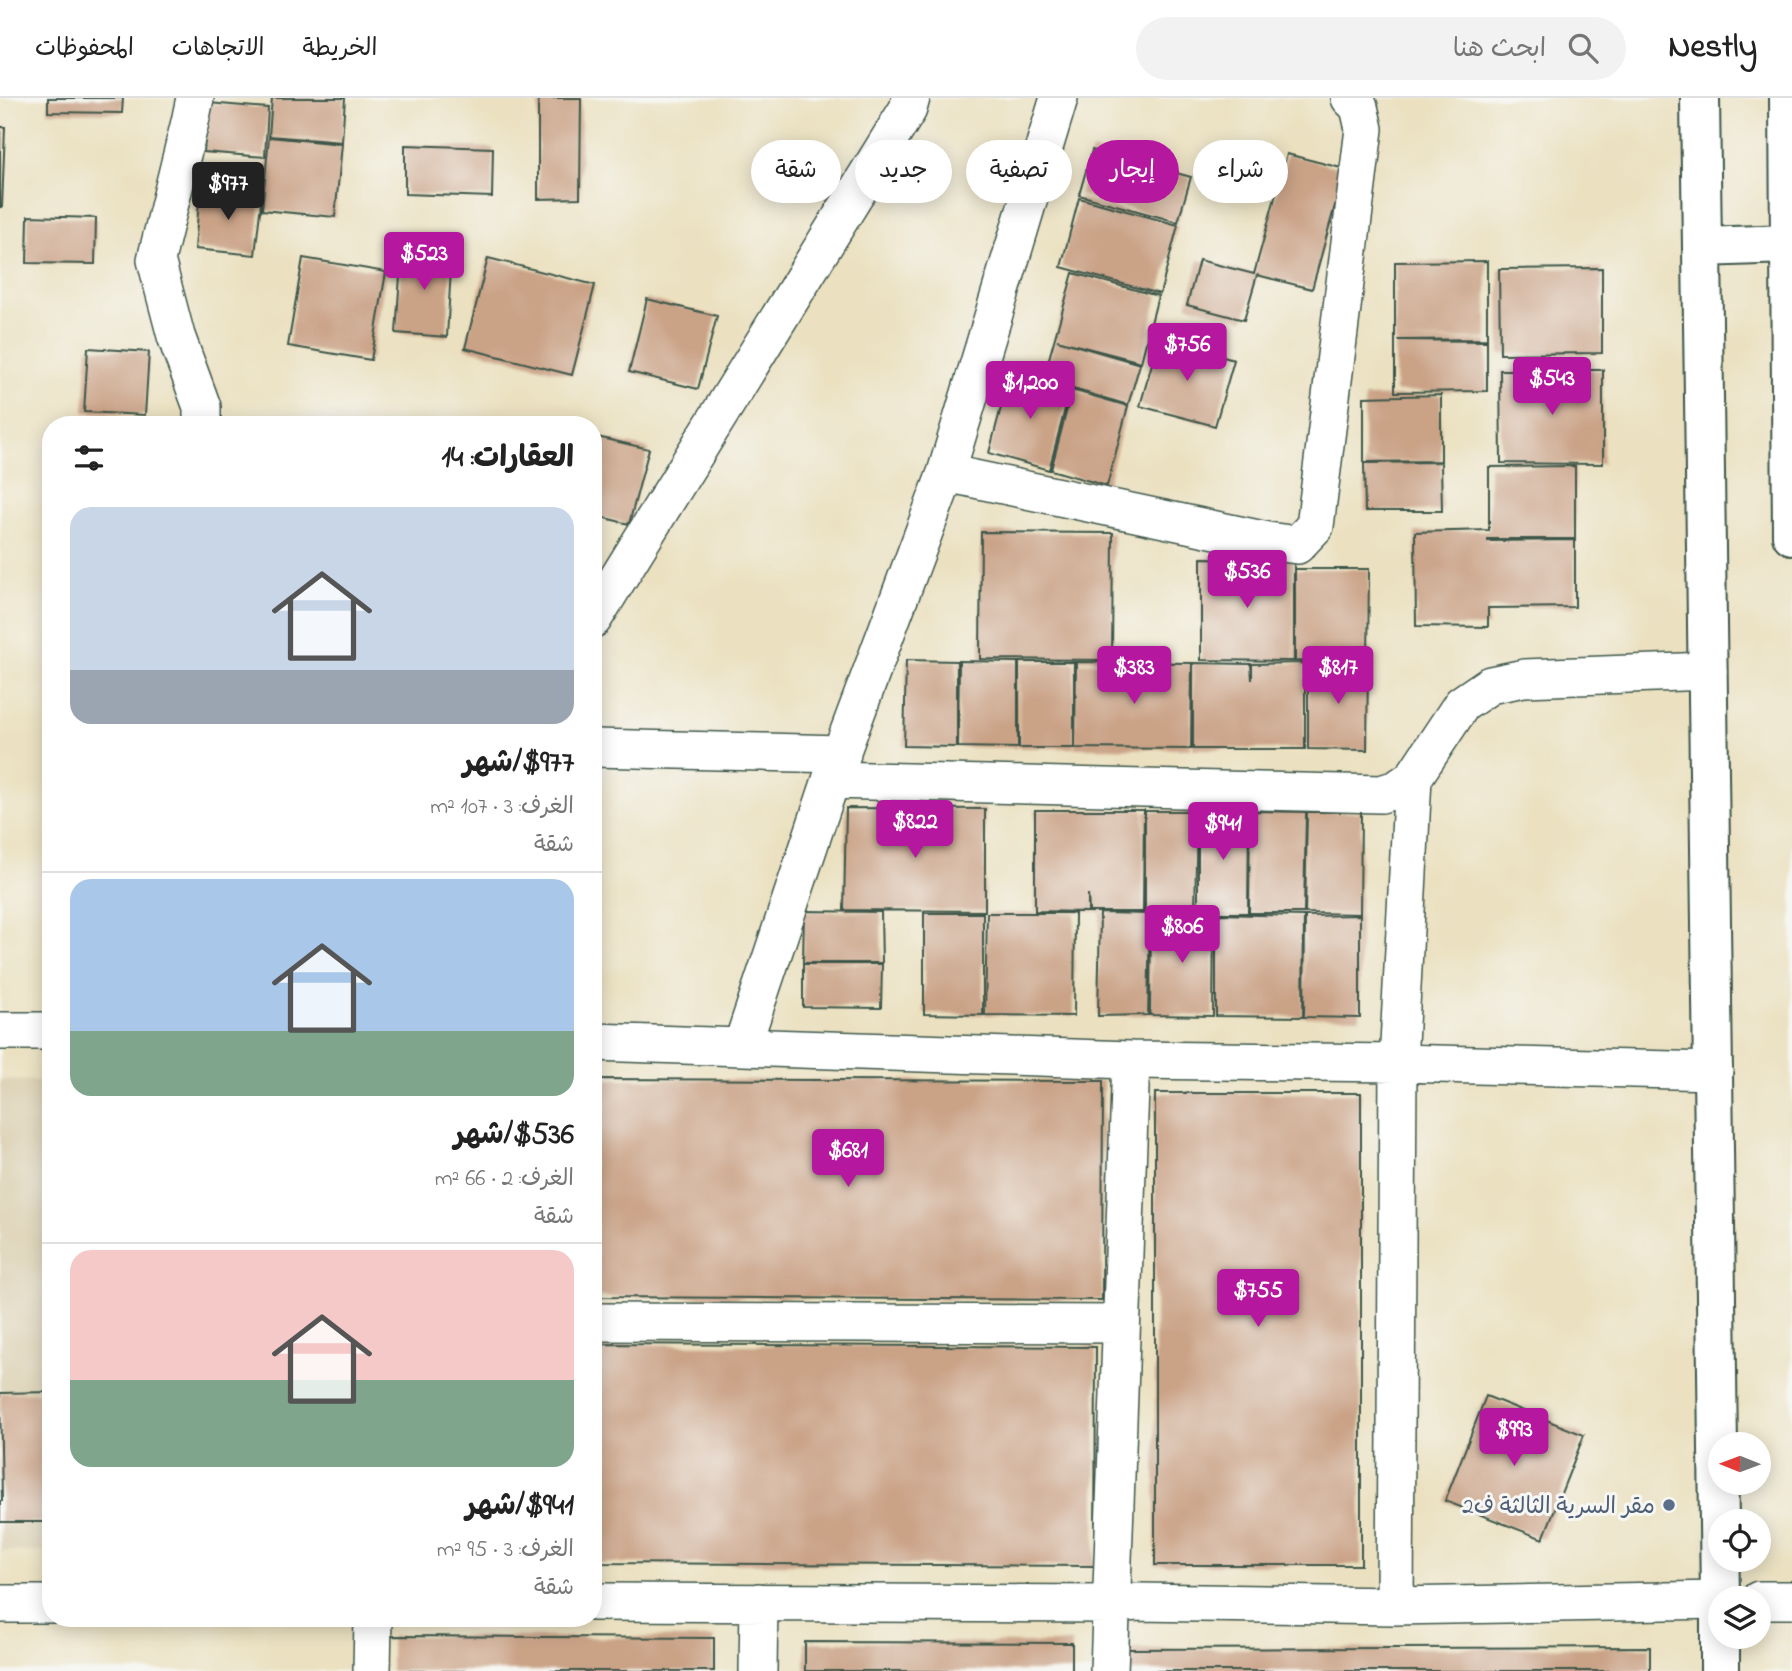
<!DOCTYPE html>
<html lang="ar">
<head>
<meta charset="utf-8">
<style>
	:root { --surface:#fff; --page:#f2f2f2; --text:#222; --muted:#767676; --line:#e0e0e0; --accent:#b5179e }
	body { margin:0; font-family:"Indie Flower","Playpen Sans Arabic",sans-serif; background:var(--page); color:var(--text); direction:rtl; height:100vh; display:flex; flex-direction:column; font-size:26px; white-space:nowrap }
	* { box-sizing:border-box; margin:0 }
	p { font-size:23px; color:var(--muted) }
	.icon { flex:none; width:38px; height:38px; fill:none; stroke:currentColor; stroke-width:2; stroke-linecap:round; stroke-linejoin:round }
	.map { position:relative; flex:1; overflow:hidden; direction:ltr }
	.panel { position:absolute; left:42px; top:318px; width:560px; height:1211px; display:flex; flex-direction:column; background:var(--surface); border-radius:28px; box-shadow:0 4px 18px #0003; direction:rtl }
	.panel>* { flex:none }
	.hud { position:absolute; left:623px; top:42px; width:665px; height:63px; direction:rtl; display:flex; gap:14px }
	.needle { width:46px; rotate:271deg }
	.tools { position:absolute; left:1708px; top:1334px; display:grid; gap:14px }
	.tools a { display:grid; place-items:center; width:63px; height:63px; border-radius:50%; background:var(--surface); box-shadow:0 4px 18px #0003; font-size:35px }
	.price { position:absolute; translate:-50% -60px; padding:0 16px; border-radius:7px; background:var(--accent); color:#fff; font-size:23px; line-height:46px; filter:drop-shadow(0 2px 4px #0008) }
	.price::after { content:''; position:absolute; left:50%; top:42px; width:21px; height:16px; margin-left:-10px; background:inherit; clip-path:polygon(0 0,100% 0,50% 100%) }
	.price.current { background:#222; color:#fff }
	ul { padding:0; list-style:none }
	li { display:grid; align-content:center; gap:14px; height:371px; padding:0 28px }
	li+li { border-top:2px solid var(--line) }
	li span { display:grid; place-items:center; height:217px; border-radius:21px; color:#555 }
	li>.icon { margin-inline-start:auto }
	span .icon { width:126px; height:126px; fill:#fffc; stroke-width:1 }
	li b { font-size:30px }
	h2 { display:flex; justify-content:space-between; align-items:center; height:84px; padding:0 28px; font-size:30px }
	.chip { padding:0 24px; border-radius:32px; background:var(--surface); box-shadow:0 4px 18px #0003; font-size:24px; line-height:63px }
	.chip.current { background:var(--accent); color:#fff }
	header { display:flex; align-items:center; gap:42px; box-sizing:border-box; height:98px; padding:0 35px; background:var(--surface); border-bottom:2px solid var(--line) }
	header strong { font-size:33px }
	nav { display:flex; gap:38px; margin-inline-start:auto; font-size:24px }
	.search { width:490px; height:63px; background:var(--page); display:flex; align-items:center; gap:18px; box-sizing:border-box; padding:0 24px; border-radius:38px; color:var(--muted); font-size:26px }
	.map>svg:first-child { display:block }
</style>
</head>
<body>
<header>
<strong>Nestly</strong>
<div class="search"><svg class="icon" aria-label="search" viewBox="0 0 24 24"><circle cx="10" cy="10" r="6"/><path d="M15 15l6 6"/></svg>ابحث هنا</div>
<nav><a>الخريطة</a><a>الاتجاهات</a><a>المحفوظات</a></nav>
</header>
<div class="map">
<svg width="1792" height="1573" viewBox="0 0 1792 1573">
	<rect width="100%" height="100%" fill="#f6f6f2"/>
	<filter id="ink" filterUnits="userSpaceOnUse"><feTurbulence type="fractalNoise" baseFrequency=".0143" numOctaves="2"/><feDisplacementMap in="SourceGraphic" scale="14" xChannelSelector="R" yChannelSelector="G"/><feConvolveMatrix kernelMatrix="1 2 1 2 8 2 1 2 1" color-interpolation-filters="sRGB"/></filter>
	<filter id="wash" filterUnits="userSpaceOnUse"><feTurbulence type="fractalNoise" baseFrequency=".00686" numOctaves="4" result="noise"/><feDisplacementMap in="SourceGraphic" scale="28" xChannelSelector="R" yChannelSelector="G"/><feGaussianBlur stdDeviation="1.57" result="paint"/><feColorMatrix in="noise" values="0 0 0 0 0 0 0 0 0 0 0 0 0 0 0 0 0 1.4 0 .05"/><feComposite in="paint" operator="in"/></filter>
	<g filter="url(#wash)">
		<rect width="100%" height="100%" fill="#ebe1c1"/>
		<path fill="#dcd0b2" d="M0 982 51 983V1454L0 1453Z"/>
		<g id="blocks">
			<path fill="#caa387" d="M48 0H123L122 15 48 14Z
				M272 0H345L342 44 269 38Z
				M538 0H581L580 100 538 101Z
				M208 5 268 10 265 59 204 54Z
				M0 29H5L2 109H0Z
				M269 39 342 46 335 119 262 112Z
				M405 47 493 50 492 99 405 96Z
				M1092 52 1191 79 1178 124 1079 97Z
				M1287 56 1345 71 1312 191 1257 177 1244 222 1187 207 1199 162 1254 176Z
				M200 91 262 96 255 157 195 151Z
				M1079 100 1178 127 1160 196 1061 169Z
				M28 118 96 120 95 166 27 165Z
				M402 149 452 153 447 239 396 235Z
				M303 160 386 174 371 262 288 248Z
				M488 160 595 187 572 277 465 250Z
				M1487 163V241L1398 242 1487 243V293L1395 294V164Z
				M1602 170V255L1500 256 1499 171Z
				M1073 175 1158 198 1141 264 1057 242 1140 266 1128 307 1043 282Z
				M647 201 717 218 698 291 629 274Z
				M1159 241 1234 262 1215 328 1140 308Z
				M88 250 149 254 145 317 84 314Z
				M1500 272H1603V366L1501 365Z
				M1010 275 1070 292 1049 372 989 355Z
				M1072 292 1128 308 1107 388 1051 372Z
				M1441 297V363L1364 364V299Z
				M593 338 649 351 629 426 593 417Z
				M1441 364 1442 413H1365L1364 365Z
				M1575 368V441H1488V443L1575 442V509L1488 510V529L1416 528 1415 434 1489 432V369Z
				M981 434 1113 435 1112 562 980 561Z
				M1201 460 1254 461V479L1255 461H1294V563L1201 562Z
				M1295 471H1369L1368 564 1295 563Z
				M906 562 957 563V649L904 648Z
				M959 563 1018 564V650L958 649Z
				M1019 564H1074V650H1019Z
				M1076 564 1192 565 1191 651 1075 650Z
				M1193 565 1251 566 1252 582V566L1305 565V651H1193Z
				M1308 565 1368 566 1367 652 1308 651Z
				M846 710 985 711V813L844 812Z
				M1035 712H1144L1143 814H1089L1088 796V814L1035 813Z
				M1145 713H1197L1195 815 1145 814Z
				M1198 713H1249L1248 815H1198Z
				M1250 713 1306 714 1304 815H1249Z
				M1307 714H1361L1360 816 1305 815Z
				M804 813 881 814 882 865H803Z
				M924 815H983V917L924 916Z
				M987 815H1075L1074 918 985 917Z
				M1100 815 1150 816 1148 917 1098 918Z
				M1151 816H1214L1213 918 1150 917Z
				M1216 816 1304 818 1303 919 1216 918Z
				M1360 817V920L1304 919 1305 818Z
				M803 866H882L881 910 803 909Z
				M593 981 1103 983 1102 1202 593 1199Z
				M1155 995H1361V1467H1155Z
				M593 1246 1096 1249 1095 1468 593 1465Z
				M51 1294V1424H0V1403H2L0 1295Z
				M1486 1298 1584 1337 1543 1441 1445 1403Z
				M391 1538 714 1540V1573H391Z
				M805 1544 1072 1545V1573H805Z
				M1650 1549V1573H1121V1551Z"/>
		</g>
	</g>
	<g filter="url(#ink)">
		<use href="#blocks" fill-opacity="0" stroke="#3e5649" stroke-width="2"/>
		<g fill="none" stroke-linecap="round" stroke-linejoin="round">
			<g stroke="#3e5649" stroke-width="40">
				<path id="minor" d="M195 0 190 24 156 162 176 238 202 309V327
					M946 375 1268 443 1297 447 1315 428 1364 31 1359 9 1350 0
					M593 521 908 11 911 0
					M593 650 842 656
					M831 682 1381 696 1397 691 1413 680 1462 606 1490 587 1524 580 1708 573
					M0 933H51
					M593 944 1131 962 1398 965 1714 973
					M742 948 831 682 946 375 1059 0
					M593 1224 1121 1226
					M1759 1502H1792
					M593 1504 1112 1506 1138 1504 1395 1508 1720 1502
					M0 1506H51
					M1395 1508 1398 965 1413 680
					M372 1573 373 1521
					M758 1573 759 1504
					M1109 1573 1131 962"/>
			</g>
			<g stroke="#3e5649" stroke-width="42">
				<path id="tertiary" d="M1700 0 1720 1500
					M1789 0 1792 437
					M1703 149 1790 146
					M1720 1573V1521"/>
			</g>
			<use href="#minor" stroke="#fff" stroke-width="37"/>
			<use href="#tertiary" stroke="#fff" stroke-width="38"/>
		</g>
	</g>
	<circle fill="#5c6f8a" stroke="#f6f6f2" stroke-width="2.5" cx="1669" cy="1407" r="7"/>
	<g text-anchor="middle" stroke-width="6" stroke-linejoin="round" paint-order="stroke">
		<g font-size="23" fill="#4e5e75" stroke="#f6f6f2" text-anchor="end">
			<text x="1655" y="1415">مقر السرية الثالثة ف2</text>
		</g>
	</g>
</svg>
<div class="tools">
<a><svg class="needle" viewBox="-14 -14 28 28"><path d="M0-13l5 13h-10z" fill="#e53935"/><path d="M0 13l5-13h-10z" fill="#767676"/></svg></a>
<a><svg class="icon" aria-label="locate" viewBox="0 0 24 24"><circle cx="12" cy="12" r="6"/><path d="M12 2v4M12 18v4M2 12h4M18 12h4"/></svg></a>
<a><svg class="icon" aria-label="layers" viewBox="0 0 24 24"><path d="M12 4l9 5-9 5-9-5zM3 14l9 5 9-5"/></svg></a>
</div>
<b class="price current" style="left:228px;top:124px">$977</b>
<b class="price" style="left:424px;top:194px">$523</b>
<b class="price" style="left:1187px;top:285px">$756</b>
<b class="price" style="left:1552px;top:319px">$543</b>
<b class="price" style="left:1030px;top:323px">$1,200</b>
<b class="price" style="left:1247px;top:512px">$536</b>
<b class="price" style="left:1134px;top:608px">$383</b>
<b class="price" style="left:1338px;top:608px">$817</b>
<b class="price" style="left:915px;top:762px">$822</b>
<b class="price" style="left:1223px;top:764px">$941</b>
<b class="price" style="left:1182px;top:867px">$806</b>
<b class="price" style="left:848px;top:1091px">$681</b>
<b class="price" style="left:1258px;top:1231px">$755</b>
<b class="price" style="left:1514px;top:1370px">$993</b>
<div class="hud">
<a class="chip">شراء</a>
<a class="chip current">إيجار</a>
<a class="chip">تصفية</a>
<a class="chip">جديد</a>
<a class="chip">شقة</a>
</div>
<section class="panel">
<h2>العقارات: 14<svg class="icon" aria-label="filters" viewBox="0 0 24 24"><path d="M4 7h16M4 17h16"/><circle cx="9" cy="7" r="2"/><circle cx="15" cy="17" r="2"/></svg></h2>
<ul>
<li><span style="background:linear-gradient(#c9d6e8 75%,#9aa5b1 0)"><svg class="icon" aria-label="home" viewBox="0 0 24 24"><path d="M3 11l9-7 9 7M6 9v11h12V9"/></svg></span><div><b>$977/شهر</b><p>الغرف: 3 · 107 m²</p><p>شقة</p></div></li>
<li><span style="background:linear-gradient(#a9c7e8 70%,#7fa58c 0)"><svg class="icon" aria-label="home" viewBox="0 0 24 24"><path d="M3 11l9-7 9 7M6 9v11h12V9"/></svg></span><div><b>$536/شهر</b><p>الغرف: 2 · 66 m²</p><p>شقة</p></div></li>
<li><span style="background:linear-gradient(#f6c9c9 60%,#7fa58c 0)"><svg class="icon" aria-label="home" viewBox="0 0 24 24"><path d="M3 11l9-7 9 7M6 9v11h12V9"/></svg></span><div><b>$941/شهر</b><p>الغرف: 3 · 95 m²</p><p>شقة</p></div></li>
</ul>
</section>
</div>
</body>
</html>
